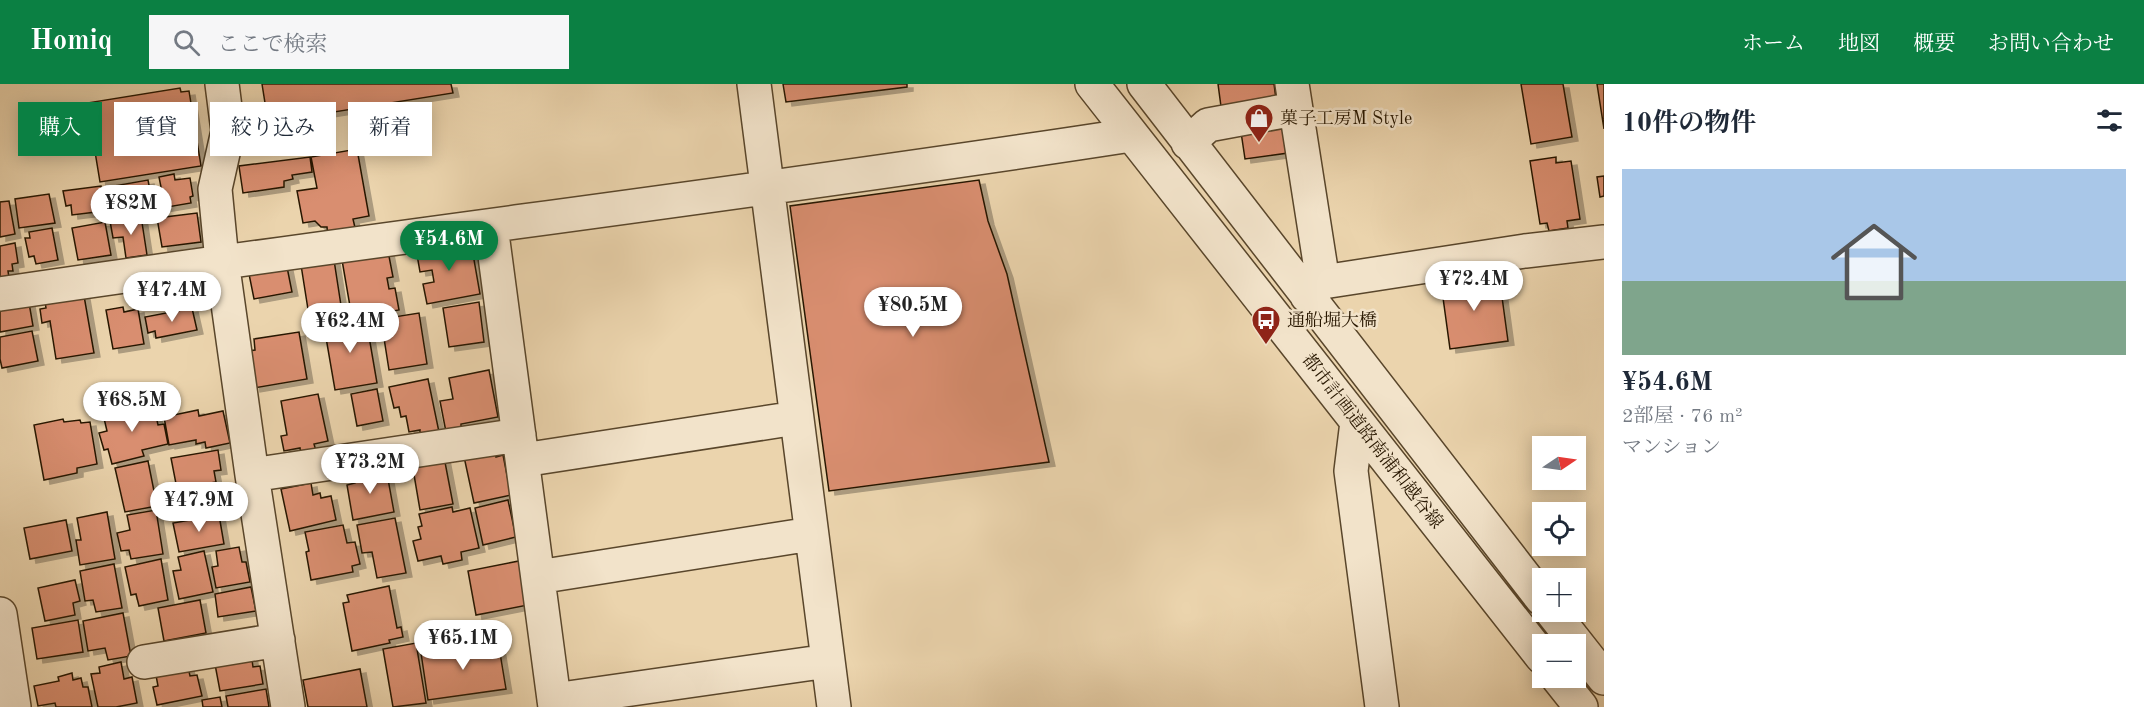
<!DOCTYPE html>
<html lang="ja">
<head>
<meta charset="utf-8">
<style>
	:root { --surface:#fff; --page:#f6f6f7; --text:#1f2937; --muted:#747a83; --line:#e0e1e3; --accent:#0b8043 }
	body { margin:0; font-family:"Old Standard TT","Noto Serif JP",serif; background:var(--page); color:var(--text); height:100vh; display:flex; flex-direction:column; font-size:22px; white-space:nowrap }
	* { box-sizing:border-box; margin:0 }
	p { font-size:20px; color:var(--muted) }
	.icon { flex:none; width:33px; height:33px; fill:none; stroke:currentColor; stroke-width:2; stroke-linecap:round; stroke-linejoin:round }
	.map { position:relative; flex:1; overflow:hidden }
	.drawer { display:flex; flex-direction:column; background:var(--surface); width:540px }
	.drawer>* { flex:none }
	.top-card { position:absolute; left:18px; top:18px; width:570px; height:54px; display:flex; gap:12px }
	.needle { width:39px; rotate:77deg }
	.tools { position:absolute; left:1532px; top:352px; display:grid; gap:12px }
	.tools a { display:grid; place-items:center; width:54px; height:54px; border-radius:0px; background:var(--surface); box-shadow:0 3px 15px #0003; font-size:30px }
	.price { position:absolute; translate:-50% -51px; padding:0 14px; border-radius:21px; background:#fff; color:#222; font-size:20px; line-height:39px; filter:drop-shadow(0 2px 3px #0008) }
	.price::after { content:''; position:absolute; left:50%; top:36px; width:18px; height:14px; margin-left:-9px; background:inherit; clip-path:polygon(0 0,100% 0,50% 100%) }
	.price.current { background:var(--accent); color:#fff }
	ul { padding:0; list-style:none }
	li { display:grid; align-content:center; gap:12px; height:318px; padding:0 18px }
	li+li { border-top:2px solid var(--line) }
	li span { display:grid; place-items:center; height:186px; border-radius:0px; color:#555 }
	li>.icon { margin-inline-start:auto }
	span .icon { width:108px; height:108px; fill:#fffc; stroke-width:1 }
	li b { font-size:26px }
	h2 { display:flex; justify-content:space-between; align-items:center; height:72px; padding:0 18px; font-size:26px }
	.pill { padding:0 21px; border-radius:0px; background:var(--surface); box-shadow:0 3px 15px #0003; font-size:21px; line-height:54px }
	.pill.current { background:var(--accent); color:#fff }
	header { display:flex; align-items:center; gap:36px; box-sizing:border-box; height:84px; padding:0 30px; background:var(--accent); color:#fff }
	header strong { font-size:28px }
	nav { display:flex; gap:33px; margin-inline-start:auto; font-size:21px }
	.search { width:420px; height:54px; background:var(--page); display:flex; align-items:center; gap:15px; box-sizing:border-box; padding:0 21px; border-radius:0px; color:var(--muted); font-size:22px }
	main { display:flex; flex:1; min-height:0 }
	.map>svg:first-child { display:block }
</style>
</head>
<body>
<header>
<strong>Homiq</strong>
<div class="search"><svg class="icon" aria-label="search" viewBox="0 0 24 24"><circle cx="10" cy="10" r="6"/><path d="M15 15l6 6"/></svg>ここで検索</div>
<nav><a>ホーム</a><a>地図</a><a>概要</a><a>お問い合わせ</a></nav>
</header>
<main>
<div class="map">
<svg width="1604" height="623" viewBox="0 0 1604 623">
	<defs>
		<filter id="shadow"><feDropShadow dx="6" dy="4" stdDeviation="0" flood-color="#0004"/></filter>
	</defs>
	<rect width="100%" height="100%" fill="#ebd4ad"/>
	<filter id="stains"><feTurbulence type="fractalNoise" baseFrequency=".00333" numOctaves="4"/><feColorMatrix values="0 0 0 0 .2 0 0 0 0 .09 0 0 0 0 .02 0 0 0 .5 -.17"/></filter>
	<radialGradient id="worn" r=".72"><stop offset=".6" stop-color="#630" stop-opacity="0"/><stop offset="1" stop-color="#630" stop-opacity=".3"/></radialGradient>
	<path fill="#d98e70" stroke="#281700" stroke-width="1.5" filter="url(#shadow)" d="M262 0H451L453 9 321 30 322 36 269 44Z
		M783 0H907V3L786 18Z
		M1218 0H1274L1277 23 1222 30Z
		M1521 0H1563L1572 53 1531 60Z
		M1597 0H1604V45Z
		M180 4 181 8 189 7 201 82 100 98 87 19Z
		M1284 42 1288 69 1245 75 1241 48Z
		M357 65 369 132 353 135 356 148 328 153 327 143H321L315 137 303 139 297 107 317 104 311 73Z
		M310 73 312 88 292 91 293 95 284 97V103L243 109 239 82Z
		M1556 73V79L1571 77 1580 135 1567 137 1568 144 1549 147 1547 139 1540 140 1530 77Z
		M174 90 175 96 190 94 193 112 190 113 191 119 156 125 154 109 162 108 159 93Z
		M1604 92V112L1600 113 1597 93Z
		M148 96 154 128 133 131 132 128 126 129 125 125 112 127 108 103Z
		M979 96 988 137 1007 190 1049 378 829 407 790 122Z
		M101 102 104 127 72 131 71 121 66 122 63 107Z
		M49 110 55 139 19 144 15 115Z
		M9 117 15 150 0 153V118Z
		M197 129 201 158 162 163 157 134Z
		M141 132 147 171 126 174 123 153 113 154 110 137Z
		M105 138 111 171 78 176 72 144Z
		M52 144 58 176 36 180 34 172 29 173 25 154H30L29 148Z
		M464 157 467 171 473 170 480 210 427 220 423 200 434 198 432 186 420 188 416 165Z
		M15 159 18 179 12 180 13 187H8L9 194 0 196V162Z
		M388 167 393 193 387 194 389 205 395 204 399 226 352 234 342 176Z
		M334 176 342 228 330 230 331 235 310 238 301 181Z
		M287 183 292 208 254 215 248 185Z
		M1499 191 1508 257 1450 265 1441 199Z
		M201 195 202 203 211 201 213 216 162 224 157 196Z
		M83 206 94 269 56 275 50 237 42 239 40 225 46 224 44 212Z
		M28 213 33 242 0 248V218Z
		M479 218 484 258 449 263 443 224Z
		M123 223 124 228 138 225 144 260 113 265 106 226Z
		M192 224 197 246 156 254 155 247 148 249 145 233Z
		M419 229 427 280 389 286 381 235Z
		M366 235 377 299 335 306 324 242Z
		M32 247 38 277 2 284 0 275V253Z
		M299 248 307 295 254 304 248 267 255 266 254 255Z
		M489 286 498 333 461 340V345L446 348 440 317 453 315 449 294Z
		M428 295 439 348 420 352V346L409 348 406 332 401 333 399 323 394 324 389 303Z
		M377 305 383 337 357 342 351 310Z
		M318 310 328 357 314 360 316 367 301 370 300 364 284 367 281 352 287 351 281 317Z
		M147 320 148 324 154 323 158 341 164 340 168 360 142 366 144 372 112 380 108 365 104 366 99 349 107 347 103 330Z
		M198 326 199 332 223 327 230 359 206 364 205 358 196 360V356L169 361 164 333Z
		M63 335 64 338 80 336 81 339 90 338 97 380 77 384V389L44 396 34 341Z
		M493 361 496 373 503 371 511 411 474 419 463 368Z
		M218 366 221 386 214 387 216 398 177 405 171 374Z
		M444 373 453 420 420 426 412 379Z
		M148 377 157 422 125 428 115 384Z
		M386 384 394 428 353 436 347 401 355 399 354 390Z
		M311 399 313 411 320 409 321 414 331 412 336 436 290 447 281 405Z
		M508 416 516 453 483 461 475 424Z
		M452 423 453 428 470 424 479 464 461 468 462 476 443 480 441 472 418 477 413 457 421 455 418 443 422 442 419 430Z
		M156 426 163 470 131 475 129 466 121 467 117 449 130 446 127 431Z
		M107 428 115 475 80 481 76 456H81L77 434Z
		M219 431 224 460 179 468 173 439Z
		M395 434 406 489 377 494 372 468 362 469 357 441Z
		M66 436 72 467 30 475 24 444Z
		M343 441 347 459 355 458 360 480 352 482 353 488 311 496 306 468 309 467 305 448Z
		M239 463 242 478H246L250 498 216 504 212 483 218 482 216 467Z
		M204 467 213 508 179 515 173 487 181 486 178 473Z
		M161 475 168 516 139 522 136 510 131 511 125 483Z
		M519 477 528 521 476 531 468 487Z
		M114 480 122 524 96 528 93 516 85 517 80 487Z
		M75 496 80 517 73 519 75 531 45 537 38 504Z
		M389 502 397 544 401 543 403 553 389 556 390 559 352 567 343 519 349 518 347 511Z
		M251 503 256 527 218 533 215 510Z
		M200 516 206 549 164 557 158 524Z
		M123 529 131 572 108 576 105 564 88 567 83 537Z
		M78 536 83 568 37 575 32 544Z
		M498 557 506 605 428 616 421 569Z
		M416 559 426 619 393 623 383 565Z
		M251 569 253 583 260 582 263 600 220 607 214 575Z
		M121 578 124 595 132 593 137 619 116 623H98L91 590 100 589 99 583Z
		M187 579 190 592 197 591 202 612 157 621 153 603 158 602 155 586Z
		M360 585 367 623H308L303 596Z
		M72 589 73 596 81 594 83 603H88L92 623H56L55 619 38 622 34 602 59 597 58 593Z
		M266 605 269 623H228L226 612Z
		M220 613 222 623H203L202 616Z"/>
	<g fill="none" stroke-linecap="round" stroke-linejoin="round">
		<g stroke="#59462b" stroke-width="36">
			<path id="minor" d="M222 0 228 47 215 105 222 177 252 391 288 623
				M754 0 834 623
				M1092 0 1542 573
				M1144 0 1542 515
				M1292 0 1323 198 1307 212
				M1188 59 1208 41 1295 25
				M491 142 555 623
				M1323 198 1525 167 1604 158
				M0 210C377 154 755 109 1131 51
				M1357 338 1351 387 1382 623
				M523 376 796 334
				M252 391 519 351
				M538 493 811 450
				M1552 528 1604 594
				M0 530 14 623
				M144 578 278 556
				M1558 594 1581 623
				M554 616 828 577"/>
		</g>
		<use href="#minor" stroke="#f2e3ca" stroke-width="33"/>
	</g>
	<defs>
		<g id="shop-pin" transform="scale(1.5)"><path d="M0 17L-7.5 6A9.5 9.5 0 1 1 7.5 6Z" fill="#8f2418" stroke="#f2e3ca"/><path d="M-5-2.5h2.3a2.7 3.5 0 0 1 5.4 0H5L5.5 6h-11ZM-1.5-2.5h3a1.5 2.3 0 0 0-3 0Z" fill="#fff"/></g>
		<g id="bus-pin" transform="scale(1.5)"><path d="M0 17L-7.5 6A9.5 9.5 0 1 1 7.5 6Z" fill="#8f2418" stroke="#f2e3ca"/><path d="M-5-6H5V4H4V6H2V4H-2V6H-4V4H-5ZM-3.5-4V0h7V-4ZM-3.5 1.2v1.5H-2V1.2ZM2 1.2v1.5H3.5V1.2Z" fill="#fff"/></g>
	</defs>
	<g fill-rule="evenodd">
		<use href="#shop-pin" x="1259" y="34"/>
		<use href="#bus-pin" x="1266" y="236"/>
	</g>
	<g text-anchor="middle" stroke-width="5" stroke-linejoin="round" paint-order="stroke">
		<g font-size="18" fill="#281700" stroke="#f2e3ca" text-anchor="start">
			<text x="1280" y="40">菓子工房M Style</text>
			<text x="1287" y="242">通船堀大橋</text>
		</g>
		<g font-size="18" fill="#281700" stroke="#f2e3ca">
			<text transform="translate(1373 357) rotate(52)" y="6">都市計画道路南浦和越谷線</text>
		</g>
	</g>
	<rect width="100%" height="100%" filter="url(#stains)"/>
	<rect width="100%" height="100%" fill="url(#worn)"/>
</svg>
<div class="tools">
<a><svg class="needle" viewBox="-14 -14 28 28"><path d="M0-13l5 13h-10z" fill="#e53935"/><path d="M0 13l5-13h-10z" fill="#747a83"/></svg></a>
<a><svg class="icon" aria-label="locate" viewBox="0 0 24 24"><circle cx="12" cy="12" r="6"/><path d="M12 2v4M12 18v4M2 12h4M18 12h4"/></svg></a>
<a>+</a>
<a>−</a>
</div>
<b class="price" style="left:131px;top:152px">¥82M</b>
<b class="price current" style="left:449px;top:188px">¥54.6M</b>
<b class="price" style="left:1474px;top:228px">¥72.4M</b>
<b class="price" style="left:172px;top:239px">¥47.4M</b>
<b class="price" style="left:913px;top:254px">¥80.5M</b>
<b class="price" style="left:350px;top:270px">¥62.4M</b>
<b class="price" style="left:132px;top:349px">¥68.5M</b>
<b class="price" style="left:370px;top:411px">¥73.2M</b>
<b class="price" style="left:199px;top:449px">¥47.9M</b>
<b class="price" style="left:463px;top:587px">¥65.1M</b>
<div class="top-card">
<a class="pill current">購入</a>
<a class="pill">賃貸</a>
<a class="pill">絞り込み</a>
<a class="pill">新着</a>
</div>
</div>
<section class="drawer">
<h2>10件の物件<svg class="icon" aria-label="filters" viewBox="0 0 24 24"><path d="M4 7h16M4 17h16"/><circle cx="9" cy="7" r="2"/><circle cx="15" cy="17" r="2"/></svg></h2>
<ul>
<li><span style="background:linear-gradient(#a9c7e8 60%,#7fa58c 0)"><svg class="icon" aria-label="home" viewBox="0 0 24 24"><path d="M3 11l9-7 9 7M6 9v11h12V9"/></svg></span><div><b>¥54.6M</b><p>2部屋 · 76 m²</p><p>マンション</p></div></li>
</ul>
</section>
</main>
</body>
</html>
